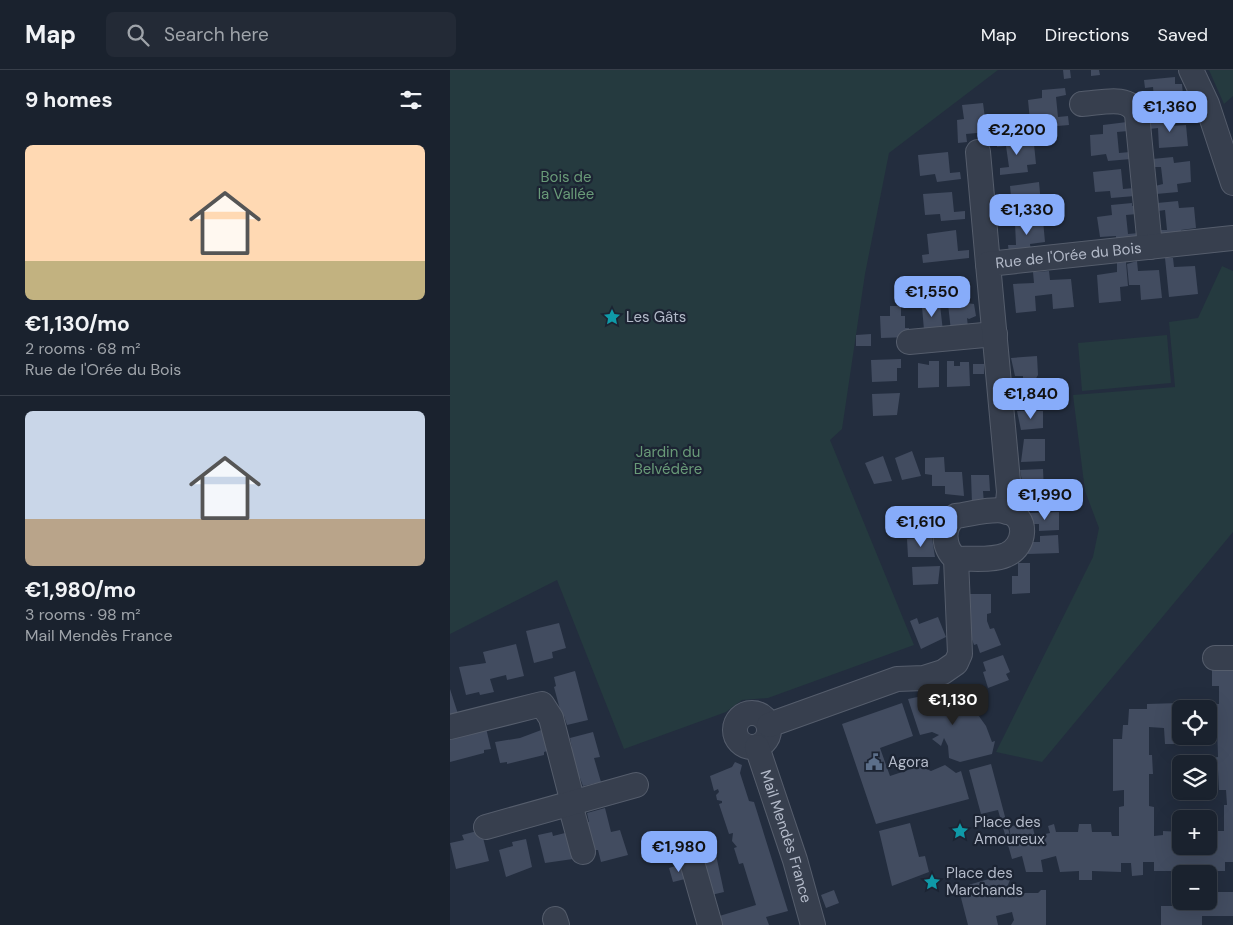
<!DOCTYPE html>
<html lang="en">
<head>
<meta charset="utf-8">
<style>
	:root { --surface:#1a222e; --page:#232a36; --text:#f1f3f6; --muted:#9fa4aa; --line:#383f4a; --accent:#87acfa }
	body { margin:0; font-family:"DM Sans",sans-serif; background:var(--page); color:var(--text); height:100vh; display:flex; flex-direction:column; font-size:19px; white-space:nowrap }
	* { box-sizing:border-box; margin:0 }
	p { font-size:16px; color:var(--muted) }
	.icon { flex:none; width:28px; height:28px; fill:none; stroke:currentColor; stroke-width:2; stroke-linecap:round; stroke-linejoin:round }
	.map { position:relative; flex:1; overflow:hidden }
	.sheet { display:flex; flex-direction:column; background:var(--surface); width:450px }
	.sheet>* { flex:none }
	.controls { position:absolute; left:722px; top:630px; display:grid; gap:10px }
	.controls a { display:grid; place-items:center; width:45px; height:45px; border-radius:8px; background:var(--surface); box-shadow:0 5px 20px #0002,0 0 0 1px var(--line); font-size:25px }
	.price { position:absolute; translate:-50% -42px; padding:0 11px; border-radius:10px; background:var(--accent); color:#111; font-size:16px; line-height:32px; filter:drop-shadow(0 1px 2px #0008) }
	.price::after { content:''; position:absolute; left:50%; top:30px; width:15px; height:11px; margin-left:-8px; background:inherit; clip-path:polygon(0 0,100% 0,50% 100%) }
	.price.current { background:#222; color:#fff }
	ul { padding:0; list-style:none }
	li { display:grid; align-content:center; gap:10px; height:265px; padding:0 25px }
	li+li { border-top:1px solid var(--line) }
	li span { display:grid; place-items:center; height:155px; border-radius:8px; color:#555 }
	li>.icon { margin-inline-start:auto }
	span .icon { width:90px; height:90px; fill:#fffc; stroke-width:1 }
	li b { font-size:21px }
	h2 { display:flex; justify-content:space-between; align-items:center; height:60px; padding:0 25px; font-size:21px }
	header { display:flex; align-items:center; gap:30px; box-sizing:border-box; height:70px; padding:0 25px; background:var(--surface); border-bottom:1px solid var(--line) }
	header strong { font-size:24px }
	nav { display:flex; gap:28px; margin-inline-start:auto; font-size:18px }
	.search { width:350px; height:45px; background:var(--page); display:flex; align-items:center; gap:12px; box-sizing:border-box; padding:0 18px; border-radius:8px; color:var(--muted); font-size:19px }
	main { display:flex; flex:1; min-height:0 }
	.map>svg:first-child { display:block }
</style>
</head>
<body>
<header>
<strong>Map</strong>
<div class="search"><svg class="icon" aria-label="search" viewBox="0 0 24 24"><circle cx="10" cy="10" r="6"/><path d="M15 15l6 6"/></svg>Search here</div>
<nav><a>Map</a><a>Directions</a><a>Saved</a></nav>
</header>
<main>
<section class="sheet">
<h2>9 homes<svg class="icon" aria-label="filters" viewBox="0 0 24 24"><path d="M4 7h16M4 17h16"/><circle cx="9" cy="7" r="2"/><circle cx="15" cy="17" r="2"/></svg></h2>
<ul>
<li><span style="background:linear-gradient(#ffd9b3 75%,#c2b280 0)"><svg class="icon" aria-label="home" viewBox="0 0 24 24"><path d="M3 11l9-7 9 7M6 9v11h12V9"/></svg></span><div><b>€1,130/mo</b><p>2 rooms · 68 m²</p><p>Rue de l'Orée du Bois</p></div></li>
<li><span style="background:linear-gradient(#c9d6e8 70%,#b9a48a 0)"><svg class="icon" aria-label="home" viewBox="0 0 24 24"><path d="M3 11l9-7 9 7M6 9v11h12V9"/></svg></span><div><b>€1,980/mo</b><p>3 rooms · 98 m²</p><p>Mail Mendès France</p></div></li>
</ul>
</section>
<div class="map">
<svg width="783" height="855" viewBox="0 0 783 855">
	<rect width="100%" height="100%" fill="#232d3e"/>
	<path fill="#253a3f" d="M0 0H548L439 83 415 204 392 359 380 370 464 575 318 628 292 630 276 642 174 679 107 510 0 564Z
		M759 0H783V26L774 34Z
		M772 196 783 201V462L592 692 546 682 643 487 649 458 635 421 623 325 725 317 719 252 748 248Z
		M717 265 721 313 632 321 628 273Z"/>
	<path fill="#424c60" d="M613 0H620L621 8 614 9Z
		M641 0H649L650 5 641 6Z
		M725 7V14H732L734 36 719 38V45L698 47 697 39 705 38 703 17 695 18 694 10Z
		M615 18 616 25 606 27 608 47 618 46 619 55 596 57 595 49 580 51 578 30 592 28V20Z
		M533 33 535 48 544 47 545 69 538 70 537 62 516 64 517 72 508 73 507 50 514 49 512 35Z
		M720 48V56L736 55 738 76 709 78 708 58 699 59 698 50Z
		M677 52 678 61 667 62 669 83 680 82 681 89 658 91 656 84 641 86 640 65 653 64V55Z
		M568 67 569 75 584 74 586 94 577 95 578 102 550 105V98L559 97 556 76 547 77V69Z
		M498 82 500 103 510 102 511 109 487 112 485 104 470 106 468 85Z
		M723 87 724 93 740 91 741 112 727 114 728 122 706 124 705 116 713 114 711 97H703L702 89Z
		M671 99 673 119 684 118 685 126 661 128 660 121 645 122 643 102Z
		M589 112 591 134 576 135 577 142 555 144 554 137H562L560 116Z
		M502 122 504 142 515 141V149L491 151 490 144 475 145 473 124Z
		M728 131 729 138 744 137 746 158 731 160 732 165 710 168 709 160H717L715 140 708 141 707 133Z
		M682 133V136L686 135 687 144 676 145 678 164 689 163V170L666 172V166L650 167 647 147 662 145 661 135Z
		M593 150 595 172 580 174 581 181 559 184 558 175H566L565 153Z
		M506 160 508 181 519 180V188L473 193 472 185 479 184 477 164Z
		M715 188H723L724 197 745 196 748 224 719 227Z
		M687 191 688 201 709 200 712 228 691 230 690 215H679L677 194Z
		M676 192 678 216 670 217 671 231 649 233 647 205 667 202V193Z
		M599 201 600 210 621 209 624 237 603 239 602 224 585 226 586 241 566 243 563 214 584 213 583 202Z
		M516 233 524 234 526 246 519 249 517 248 518 257 501 261 498 234Z
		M490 235 493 261 474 260 472 237Z
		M440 236H451V246H455V258H459V267L431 268 430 246H440Z
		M421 264V276H406V265Z
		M587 286 588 305 585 310 573 311V306H565L561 288Z
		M451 289V298H447V311L422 312 421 290Z
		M479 291H489V317L468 318V293L479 295Z
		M497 291H504V296H510V292H519L520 316 497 317Z
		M523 294H534V304H523Z
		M590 312V330L566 331 565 323H568V313Z
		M450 323 447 345 423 346 422 324Z
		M567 341H593V358L571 360Z
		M574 369H595V391L571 392Z
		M462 381 471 406 452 410 445 388Z
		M433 386 442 411 424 414 415 393Z
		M494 387 495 402H512L514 426 495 424V416H482V405L475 404V388Z
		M593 399 594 421 574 422 570 400Z
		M521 405H539L540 421H533L534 434H522Z
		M483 436 482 455 448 457 447 438Z
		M609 442V460L589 461V454H578V443Z
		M608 465 609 483 578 484V472H590V466Z
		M470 468H482L485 487H458L457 469Z
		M568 493H580V523L562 524V506H568Z
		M490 496 488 514 463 515 462 497Z
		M519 524H541V543L537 544V551L540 559 544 558 551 575 530 583 527 574 524 575 516 552Z
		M488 547 496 567 471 579 460 551 467 548 469 554Z
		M109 553 116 578 102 582 103 588 84 593 76 561Z
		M66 574 74 606 57 610 56 605 40 609 44 622 30 625 29 622 16 625 9 597 36 593 33 582Z
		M553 585 560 602 556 604 559 610 538 618 533 602 536 601 533 592Z
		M762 597H783V792H775V801H746V804H733V801H704V792H693V805L682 806 681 793H671V802L642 801V810H629V801L610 802 606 786 591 790 593 802H576L572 786 562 789 548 740 531 744 519 700 541 694 562 773 559 757 581 751 585 766 600 763 598 756 604 754 606 762H628L629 754H641L642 762H661L662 766H669V737L674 736V720L663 721V669H672L673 655H678L679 639H697V634L729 633V638H731V666H751V674H735V669L729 670 728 674H715L714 658 699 657V685H702L703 704H699V736L704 737V766L713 765V761L731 762V776H759V761H774V735H777L776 720H769L768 700 760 701V688L768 687 767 657H759V639H735L736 633 769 634V616H762Z
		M125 601 138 650 117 655 114 646 112 647 104 617 106 616 104 607Z
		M0 619 8 644 0 646Z
		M482 622 504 627 526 642 536 656 542 672 545 671 542 684 510 692 499 688 498 676 494 668 491 676 482 669 489 665 482 662 470 665 458 629 482 624Z
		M452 633 463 666 430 678 440 706 470 696 481 701 495 695 506 703 511 701 519 729 426 754 392 654Z
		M36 658 41 679 34 680V683L0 692V670Z
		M94 659 100 680 94 682V685L57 694V692L50 693 45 672 70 668Z
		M143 662 150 687 144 688 151 712 133 716 130 708H128L120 678H122L120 668Z
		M285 692 292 695 290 703 299 731 304 732 338 841 316 847 319 855H269L266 847 306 835 293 793 289 794 284 778 287 777 282 771 283 763 279 764 269 734 272 733V731L267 730 266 725 269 722 268 719 264 721 260 706 282 697Z
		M155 738 161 762 170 760 178 785 151 792 148 780H144L137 752H139L137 743Z
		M460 753 469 787 475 786 479 802 442 816 429 761Z
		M31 760 39 791 6 799 0 773 14 770 12 765Z
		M102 762 103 766 115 763 123 789 95 793 88 765Z
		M76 769 82 797 56 807 49 780 63 776 62 772Z
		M266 785 274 822 261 825 250 790Z
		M235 793 239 808 223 812 219 798Z
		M556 804 559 805 560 810 558 815 566 818 567 823H588L591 820H596V855H561L564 850 562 842 546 846 548 855H518L510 824 506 822 508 818Z
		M384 820 389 833 376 838 371 825Z
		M759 822H783V846H752V855H711V836H729V840H735V833L759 831Z"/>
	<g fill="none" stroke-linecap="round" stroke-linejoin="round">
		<g stroke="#555d6c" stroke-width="26">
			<g id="minor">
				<path d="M741 0 757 34 783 113"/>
				<path d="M632 34C651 33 679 24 687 44L700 177"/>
				<path d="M528 82 538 194"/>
				<path d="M459 272 545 264"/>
				<path id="s1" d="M557 442 559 422 538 194 783 168"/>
				<path d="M765 588H783"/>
				<circle cx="302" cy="660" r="17"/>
				<path d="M319 655 447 609 474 608 493 602 506 593 510 584 506 489C522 488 542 491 556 485 576 477 579 446 556 441 541 438 521 444 506 446 491 455 493 478 506 489"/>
				<path d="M0 657 92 634 101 648 123 733"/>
				<path id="s2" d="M307 677 345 790 363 855"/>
				<path d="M120 734 133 782"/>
				<path d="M36 757 186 715"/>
				<path d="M242 792 260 855"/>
				<path d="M105 849 107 855"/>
			</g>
		</g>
		<use href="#minor" stroke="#373f4e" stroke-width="24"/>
	</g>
	<defs>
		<g id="sight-bare" transform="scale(1.35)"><path d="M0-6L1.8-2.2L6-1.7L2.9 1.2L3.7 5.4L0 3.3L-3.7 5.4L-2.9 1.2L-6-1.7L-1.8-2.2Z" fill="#0f9aa8" stroke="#1c2433" stroke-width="2.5" paint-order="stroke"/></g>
		<g id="civic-bare" transform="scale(1.35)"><path d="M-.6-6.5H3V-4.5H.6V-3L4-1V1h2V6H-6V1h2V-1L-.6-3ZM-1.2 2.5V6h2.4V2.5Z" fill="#5c6f8a" stroke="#1c2433" stroke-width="2.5" paint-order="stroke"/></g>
	</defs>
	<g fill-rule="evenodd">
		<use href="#sight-bare" x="162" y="247"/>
		<use href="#civic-bare" x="424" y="692"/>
		<use href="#sight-bare" x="510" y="761"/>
		<use href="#sight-bare" x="482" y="812"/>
	</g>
	<g text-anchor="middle" stroke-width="4.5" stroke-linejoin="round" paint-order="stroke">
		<g font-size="15" fill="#699a78" stroke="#1c2433">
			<text x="116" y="112">Bois de<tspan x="116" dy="17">la Vallée</tspan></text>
			<text x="218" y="387">Jardin du<tspan x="218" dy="17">Belvédère</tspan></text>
		</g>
		<g font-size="15" fill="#b3bac9" stroke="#1c2433">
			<text dy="5" stroke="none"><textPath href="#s1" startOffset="330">Rue de l'Orée du Bois</textPath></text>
			<text dy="5" stroke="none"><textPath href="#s2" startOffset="94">Mail Mendès France</textPath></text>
		</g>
		<g font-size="15" fill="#b3bac9" stroke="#1c2433" text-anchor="start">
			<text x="176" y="252">Les Gâts</text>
			<text x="438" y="697">Agora</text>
			<text x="524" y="757">Place des<tspan x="524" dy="17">Amoureux</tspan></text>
			<text x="496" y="808">Place des<tspan x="496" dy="17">Marchands</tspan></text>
		</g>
	</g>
</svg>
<div class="controls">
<a><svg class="icon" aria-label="locate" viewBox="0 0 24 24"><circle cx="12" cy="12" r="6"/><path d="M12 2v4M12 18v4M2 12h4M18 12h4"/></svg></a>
<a><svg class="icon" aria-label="layers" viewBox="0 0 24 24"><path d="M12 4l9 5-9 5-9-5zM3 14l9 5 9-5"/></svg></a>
<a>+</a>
<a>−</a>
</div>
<b class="price" style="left:720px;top:63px">€1,360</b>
<b class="price" style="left:567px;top:86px">€2,200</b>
<b class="price" style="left:577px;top:166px">€1,330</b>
<b class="price" style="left:482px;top:248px">€1,550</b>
<b class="price" style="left:581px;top:350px">€1,840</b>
<b class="price" style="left:595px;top:451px">€1,990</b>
<b class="price" style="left:471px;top:478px">€1,610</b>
<b class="price current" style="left:503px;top:656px">€1,130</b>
<b class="price" style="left:229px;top:803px">€1,980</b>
</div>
</main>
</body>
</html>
